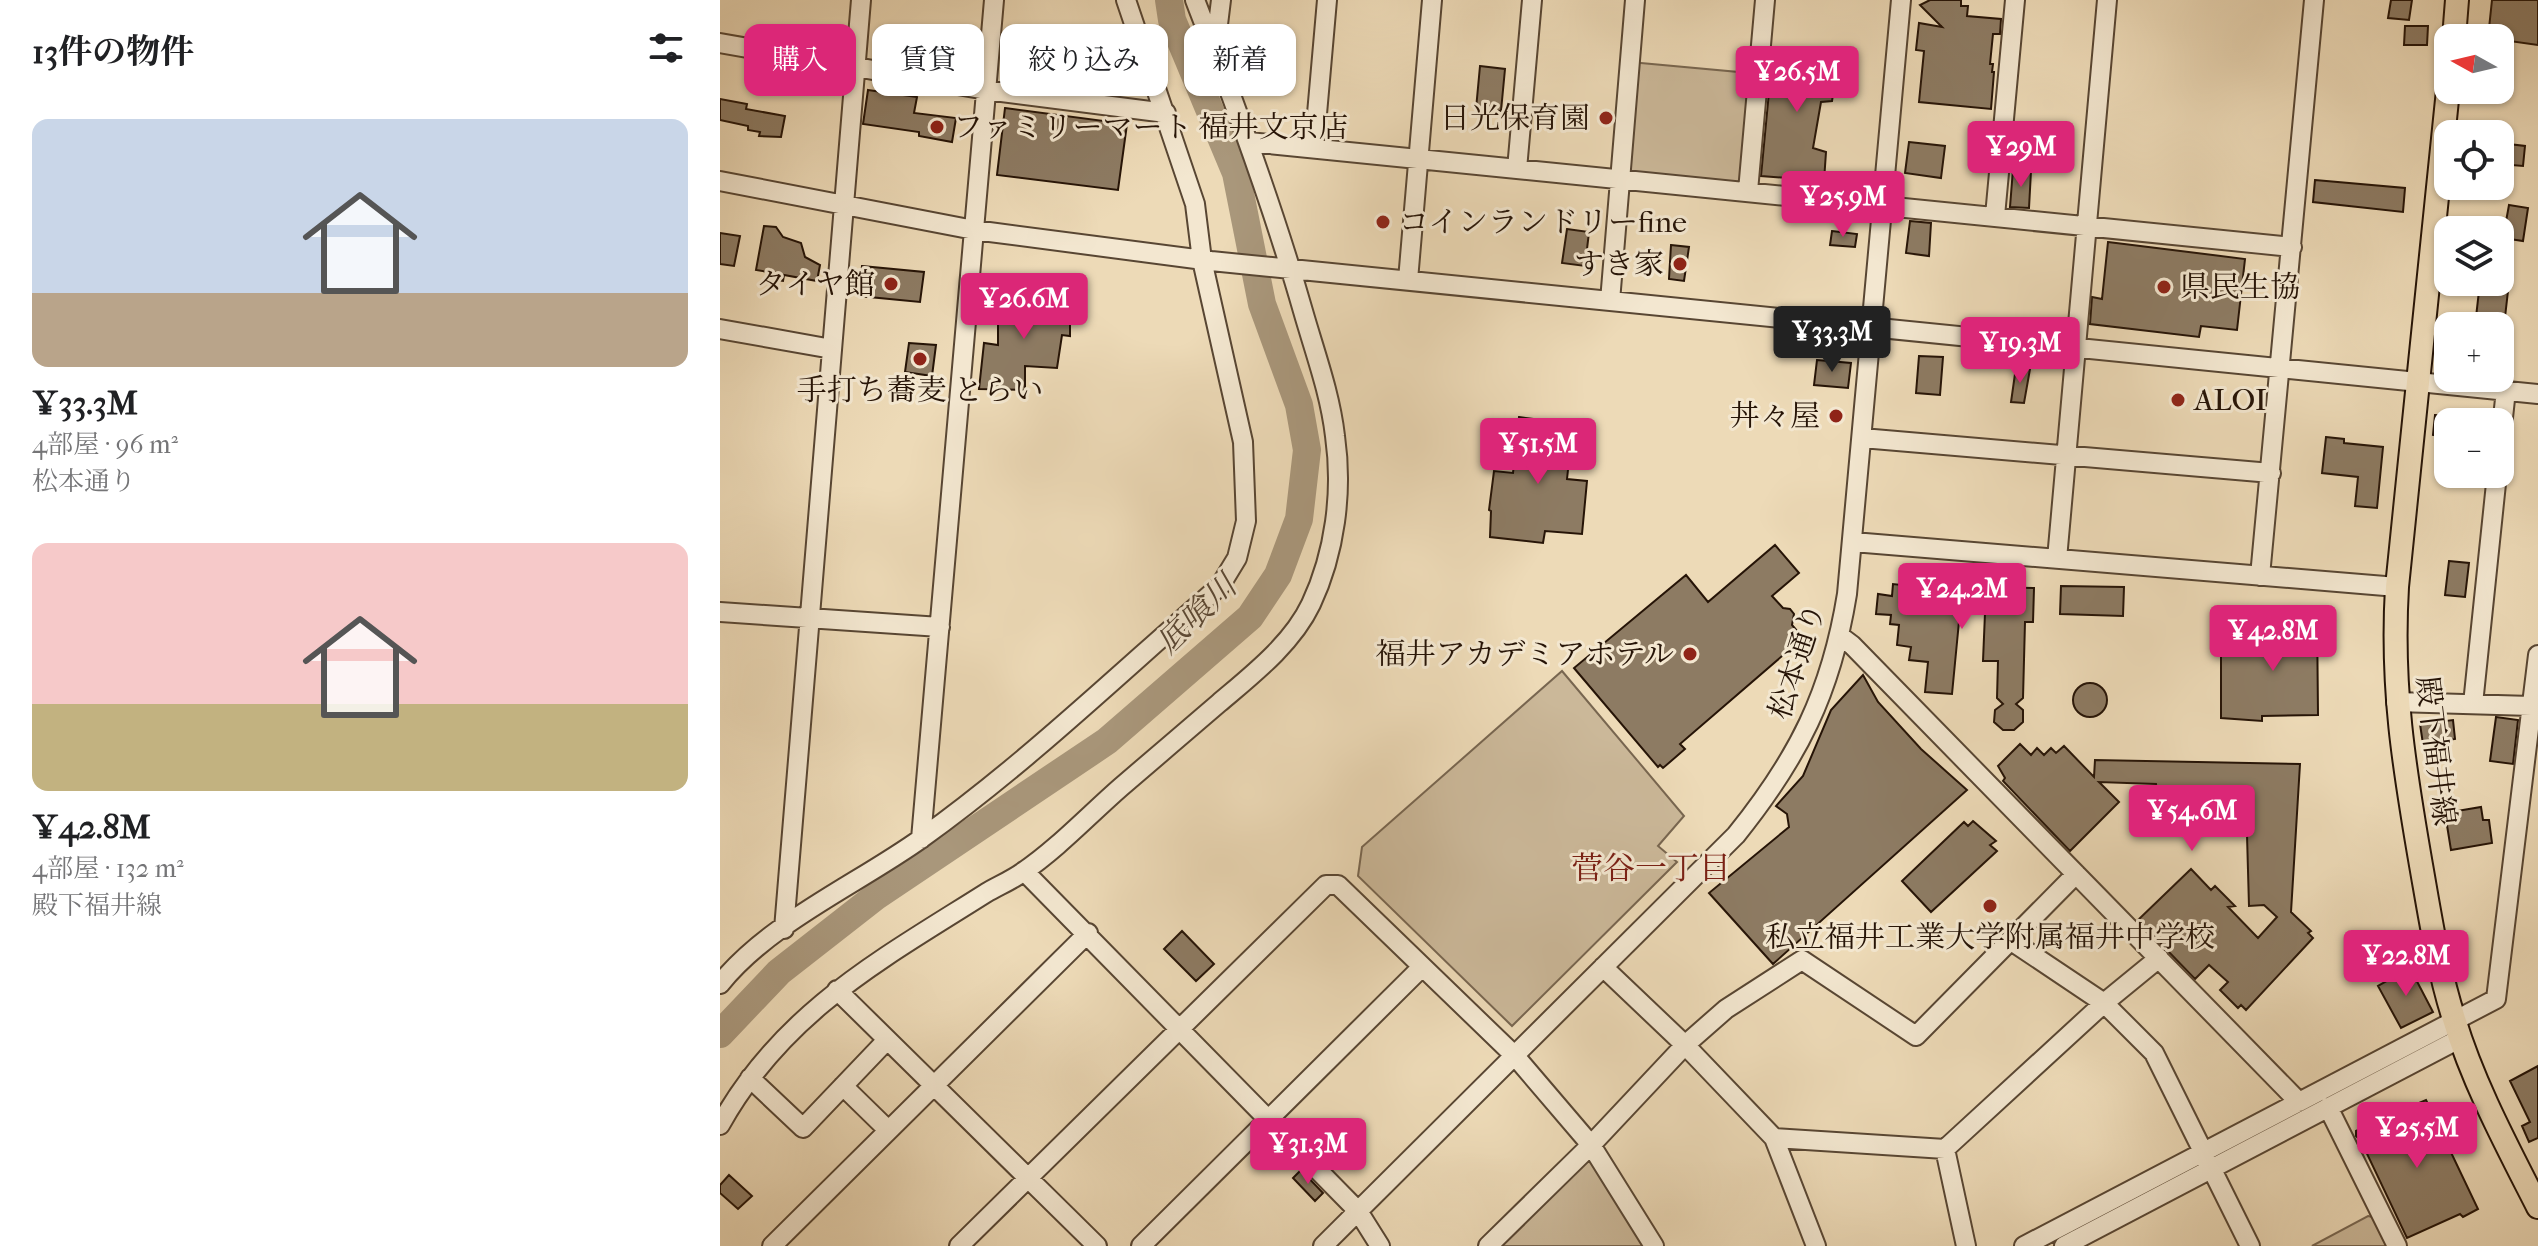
<!DOCTYPE html>
<html lang="ja">
<head>
<meta charset="utf-8">
<style>
	:root { --surface:#fff; --page:#f2f2f2; --text:#202124; --muted:#757577; --accent:#db2777 }
	body { margin:0; font-family:"IM FELL French Canon","Noto Serif JP",serif; background:var(--page); color:var(--text); height:100vh; display:flex; flex-direction:column; font-size:30px; white-space:nowrap }
	* { box-sizing:border-box; margin:0 }
	p { font-size:26px; color:var(--muted) }
	.icon { flex:none; width:44px; height:44px; fill:none; stroke:currentColor; stroke-width:2; stroke-linecap:round; stroke-linejoin:round }
	.map { position:relative; flex:1; overflow:hidden }
	.sheet { display:flex; flex-direction:column; background:var(--surface); width:720px }
	.sheet>* { flex:none }
	.hud { position:absolute; left:24px; top:24px; width:760px; height:72px; display:flex; gap:16px }
	.needle { width:52px; rotate:278deg }
	.tools { position:absolute; left:1714px; top:24px; display:grid; gap:16px }
	.tools a { display:grid; place-items:center; width:80px; height:80px; border-radius:16px; background:var(--surface); box-shadow:0 2px 6px #0004; font-size:40px }
	.price { position:absolute; translate:-50% -68px; padding:0 18px; border-radius:8px; background:var(--accent); color:#fff; font-size:26px; line-height:52px; filter:drop-shadow(0 2px 4px #0008) }
	.price::after { content:''; position:absolute; left:50%; top:48px; width:24px; height:18px; margin-left:-12px; background:inherit; clip-path:polygon(0 0,100% 0,50% 100%) }
	.price.selected { background:#222; color:#fff }
	ul { padding:0; list-style:none }
	li { display:grid; align-content:center; gap:16px; height:424px; padding:0 32px }
	li span { display:grid; place-items:center; height:248px; border-radius:16px; color:#555 }
	li>.icon { margin-inline-start:auto }
	span .icon { width:144px; height:144px; fill:#fffc; stroke-width:1 }
	li b { font-size:34px }
	h2 { display:flex; justify-content:space-between; align-items:center; height:96px; padding:0 32px; font-size:34px }
	.tag { padding:0 28px; border-radius:16px; background:var(--surface); box-shadow:0 2px 6px #0004; font-size:28px; line-height:72px }
	.tag.selected { background:var(--accent); color:#fff }
	main { display:flex; flex:1; min-height:0 }
	.map>svg:first-child { display:block }
</style>
</head>
<body>
<main>
<section class="sheet">
<h2>13件の物件<svg class="icon" aria-label="filters" viewBox="0 0 24 24"><path d="M4 7h16M4 17h16"/><circle cx="9" cy="7" r="2"/><circle cx="15" cy="17" r="2"/></svg></h2>
<ul>
<li><span style="background:linear-gradient(#c9d6e8 70%,#b9a48a 0)"><svg class="icon" aria-label="home" viewBox="0 0 24 24"><path d="M3 11l9-7 9 7M6 9v11h12V9"/></svg></span><div><b>¥33.3M</b><p>4部屋 · 96 m²</p><p>松本通り</p></div></li>
<li><span style="background:linear-gradient(#f6c9c9 65%,#c2b280 0)"><svg class="icon" aria-label="home" viewBox="0 0 24 24"><path d="M3 11l9-7 9 7M6 9v11h12V9"/></svg></span><div><b>¥42.8M</b><p>4部屋 · 132 m²</p><p>殿下福井線</p></div></li>
</ul>
</section>
<div class="map">
<svg width="1818" height="1246" viewBox="0 0 1818 1246">
	<rect width="100%" height="100%" fill="#eddab7"/>
	<filter id="stains"><feTurbulence type="fractalNoise" baseFrequency=".0025" numOctaves="4"/><feColorMatrix values="0 0 0 0 .2 0 0 0 0 .09 0 0 0 0 .02 0 0 0 .5 -.17"/></filter>
	<radialGradient id="worn" r=".72"><stop offset=".6" stop-color="#630" stop-opacity="0"/><stop offset="1" stop-color="#630" stop-opacity=".3"/></radialGradient>
	<path fill="#cbb899" stroke="#786650" stroke-width="2" d="M910 62 1029 73 1028 191 901 179Z
		M842 671 964 816 938 846 957 862 792 1026 638 876 642 847Z
		M871 1145 930 1246H768Z
		M1648 1216 1657 1218 1671 1246H1592Z"/>
	<g fill="none" stroke-linecap="round" stroke-linejoin="round">
		<path stroke="#a9977b" stroke-width="28" d="M0 1034 59 972 155 897 387 741 530 617 558 575 579 519 587 450 579 405 542 304 516 173 452 20 449 0"/>
	</g>
	<path fill="#8d7b63" stroke="#261407" stroke-width="2" d="M1210 0H1241V6H1248L1247 16 1281 19 1280 34H1273L1270 64H1273L1272 72H1274L1271 109 1199 102 1204 51 1196 50 1199 23 1222 27 1200 5Z
		M1671 0H1692L1689 20 1668 18Z
		M1772 0H1818V45L1768 38Z
		M1685 26H1708L1707 45H1684Z
		M1053 50 1119 56 1112 101 1101 102 1093 148 1106 152 1104 181 1041 176Z
		M760 66 785 69 781 111 756 109Z
		M148 90 197 97 194 113 236 118 232 142 199 136V132L143 124Z
		M0 99 27 104 26 109 65 116 61 137 39 136 40 132 28 130V126L0 120Z
		M285 108 407 124 398 190 277 175Z
		M1189 142 1225 146 1221 178 1185 173Z
		M1780 143 1805 146 1803 166 1780 164Z
		M1293 169 1311 171 1309 208 1290 207Z
		M1595 180 1685 188 1683 212 1593 202Z
		M1789 205 1808 208 1803 241 1783 238Z
		M1190 221 1211 223 1209 256 1186 253Z
		M44 226 56 227 63 237 81 243 85 257 100 265 97 281 64 275 63 281 47 279 48 272 36 270Z
		M847 229 869 232 865 266 842 263Z
		M1112 231 1137 234 1135 247 1110 245Z
		M0 233 20 236 14 266 0 264Z
		M1388 242 1525 259 1517 330 1481 326 1479 337 1370 324 1372 297 1382 299Z
		M951 245 969 247 964 281 949 279Z
		M142 266 204 272 200 302 139 296Z
		M1760 282H1789L1784 326H1755Z
		M289 295 350 302V336L342 335 337 368 305 366V390L259 389 264 343 278 345V308L286 309Z
		M189 343 216 345 212 376 185 372Z
		M1199 356 1223 357 1220 395 1196 393Z
		M1097 360 1131 363 1128 388 1094 385Z
		M1296 367 1310 369 1304 403 1291 402Z
		M1715 415 1728 416V437L1713 435Z
		M799 417 853 424 847 479 867 481 862 534 825 531 823 543 770 537 771 511 769 510 774 471 793 473Z
		M1606 437 1624 439V443L1663 447 1657 508 1635 506 1638 477 1602 473Z
		M1055 545 1079 573 1052 596 1063 608 1070 609 1074 614 1072 625 1083 638 960 744 965 749 943 768 940 765 938 767 854 668 966 575 988 602Z
		M1729 561 1749 563 1745 597 1725 595Z
		M1183 566 1205 568V573L1243 576 1242 581 1259 583 1258 587 1314 588 1313 622H1305L1303 698 1296 704 1303 710V722L1294 730H1283L1274 722 1275 710 1283 704 1277 698 1278 661H1263L1265 613 1240 611 1232 694 1205 692 1208 662 1189 660 1191 647 1177 645 1179 625 1170 624 1171 615 1156 614 1158 594 1172 596 1173 584 1181 585Z
		M1341 586 1404 587 1403 616 1340 614Z
		M1556 612H1597L1598 715 1542 716V721L1501 718V646L1556 647Z
		M1143 675 1158 702 1201 749 1247 790 1053 964 989 893 1069 827 1067 814 1056 806 1083 776 1111 710Z
		M1353 700a17 17 0 1 1 34 0a17 17 0 1 1-34 0Z
		M1776 717 1798 720 1793 764 1770 761Z
		M1733 720 1735 739 1703 744 1700 724Z
		M1300 744 1311 755 1317 748 1324 755 1331 748 1336 753 1344 746 1374 777 1375 760 1580 764 1571 912 1591 931 1588 933 1593 938 1526 1010 1521 1005 1518 1008 1500 990 1508 982 1489 965 1475 979 1418 920 1471 869 1491 890 1495 886 1515 906 1508 907 1538 938 1557 917 1544 905 1529 906 1527 835H1488L1487 804H1480V793L1437 792 1436 784 1379 782 1399 802 1350 851 1283 781 1285 778 1278 766Z
		M1761 807 1763 820H1769L1772 843 1731 850 1725 813Z
		M1253 821 1276 841 1270 845 1277 851 1211 912 1182 881 1244 822 1248 826Z
		M462 931 494 964 476 981 444 949Z
		M1690 968 1713 1012 1681 1028 1658 986Z
		M1818 1066V1138L1809 1142 1802 1126 1810 1122 1790 1081Z
		M1706 1100 1758 1209 1743 1217 1740 1214 1687 1238 1641 1141 1636 1136V1131L1665 1118 1667 1122 1689 1112 1687 1108Z
		M581 1170 603 1193 595 1201 573 1178Z
		M9 1175 32 1196 18 1209 0 1193V1185Z"/>
	<g fill="none" stroke-linecap="round" stroke-linejoin="round">
		<g stroke="#584633" stroke-width="22">
			<path id="minor" d="M0 43 266 90 446 113
				M495 49 501 0
				M529 142 1572 247
				M594 148 607 0
				M797 169 812 0
				M0 181 254 230 491 261 1818 394
				M1028 191 1045 0
				M1275 216 1295 0
				M688 280 712 0
				M890 301 915 0
				M0 329 112 349
				M1142 438 1551 473
				M1780 445 1786 390
				M1133 542 1677 587
				M1337 559 1387 0
				M1540 576 1594 0
				M0 612 220 627
				M1120 636 1132 645 1579 1102
				M1676 702 1811 706 1818 710
				M1753 704 1777 474
				M201 839 274 0
				M304 871 638 1211 660 1246
				M64 929 141 0
				M1290 940 1384 1003 1434 1053 1530 1246
				M883 967 965 1045 1054 1138 1096 1246
				M0 984C50 922 138 884 202 838 308 762 402 671 500 586L517 558 526 521 523 442 482 260 475 204 406 0
				M117 990 377 1246
				M30 1078 83 1128 167 1040
				M123 1086 168 1130
				M1608 1107 1677 1246
				M0 1125C63 1012 160 960 266 893 278 886 292 880 303 872 338 848 369 815 401 787 434 759 466 731 499 703 532 675 572 644 591 604 615 553 623 492 615 436 610 393 595 353 583 311 553 206 515 103 475 0
				M1054 1138 1225 1149 1384 1003 1439 958
				M1225 1149 1246 1246
				M52 1246 368 933
				M239 1246 606 885H618L795 1056 871 1145 934 1246
				M421 1246 702 967
				M603 1246 1016 835C1078 758 1111 693 1127 594L1181 0
				M768 1246 871 1145 965 1045 1006 1009 1082 960 1196 1036 1356 874
				M1304 1246 1776 999 1818 655
				M1344 1246 1741 1038"/>
		</g>
		<g stroke="#261407" stroke-width="26">
			<path id="major" d="M1734 38 1737 0
				M1728 90 1677 587C1671 687 1684 767 1701 865 1710 916 1718 969 1734 1019 1753 1083 1788 1148 1818 1207"/>
		</g>
		<use href="#minor" stroke="#f3e7d0" stroke-width="18"/>
		<use href="#major" stroke="#eddab7" stroke-width="22"/>
	</g>
	<g fill="#8f2418" stroke="#f3e7d0" stroke-width="3">
		<circle cx="886" cy="118" r="8"/>
		<circle cx="217" cy="127" r="8"/>
		<circle cx="663" cy="222" r="8"/>
		<circle cx="960" cy="264" r="8"/>
		<circle cx="171" cy="284" r="8"/>
		<circle cx="1444" cy="287" r="8"/>
		<circle cx="200" cy="359" r="8"/>
		<circle cx="1458" cy="400" r="8"/>
		<circle cx="1116" cy="416" r="8"/>
		<circle cx="970" cy="654" r="8"/>
		<circle cx="1270" cy="906" r="8"/>
	</g>
	<g text-anchor="middle" stroke-width="6" stroke-linejoin="round" paint-order="stroke">
		<g font-size="30" fill="#261407" stroke="#f3e7d0" text-anchor="end">
			<text x="870" y="128">日光保育園</text>
			<text x="233" y="137" text-anchor="start">ファミリーマート 福井文京店</text>
			<text x="679" y="232" text-anchor="start">コインランドリーfine</text>
			<text x="944" y="274">すき家</text>
			<text x="155" y="294">タイヤ館</text>
			<text x="1460" y="297" text-anchor="start">県民生協</text>
			<text x="200" y="400" text-anchor="middle">手打ち蕎麦 とらい</text>
			<text x="1474" y="410" text-anchor="start">ALOI</text>
			<text x="1100" y="426">丼々屋</text>
			<text x="954" y="664">福井アカデミアホテル</text>
			<text x="1270" y="947" text-anchor="middle">私立福井工業大学附属福井中学校</text>
		</g>
		<g font-size="30" fill="#261407" stroke="#f3e7d0">
			<text transform="translate(1077 661) rotate(-72)" y="10">松本通り</text>
			<text transform="translate(1716 751) rotate(83)" y="10">殿下福井線</text>
		</g>
		<g font-size="32" font-style="italic" fill="#5a4835" stroke="#f3e7d0">
			<text transform="translate(476 614) rotate(-44)" y="11">底喰川</text>
		</g>
		<g font-size="32" fill="#7a1f14" stroke="#f3e7d0">
			<text x="931" y="879">菅谷一丁目</text>
		</g>
	</g>
	<rect width="100%" height="100%" filter="url(#stains)"/>
	<rect width="100%" height="100%" fill="url(#worn)"/>
</svg>
<div class="tools">
<a><svg class="needle" viewBox="-14 -14 28 28"><path d="M0-13l5 13h-10z" fill="#e53935"/><path d="M0 13l5-13h-10z" fill="#757577"/></svg></a>
<a><svg class="icon" aria-label="locate" viewBox="0 0 24 24"><circle cx="12" cy="12" r="6"/><path d="M12 2v4M12 18v4M2 12h4M18 12h4"/></svg></a>
<a><svg class="icon" aria-label="layers" viewBox="0 0 24 24"><path d="M12 4l9 5-9 5-9-5zM3 14l9 5 9-5"/></svg></a>
<a>+</a>
<a>−</a>
</div>
<b class="price" style="left:1077px;top:114px">¥26.5M</b>
<b class="price" style="left:1301px;top:189px">¥29M</b>
<b class="price" style="left:1123px;top:239px">¥25.9M</b>
<b class="price" style="left:304px;top:341px">¥26.6M</b>
<b class="price selected" style="left:1112px;top:374px">¥33.3M</b>
<b class="price" style="left:1300px;top:385px">¥19.3M</b>
<b class="price" style="left:818px;top:486px">¥51.5M</b>
<b class="price" style="left:1242px;top:631px">¥24.2M</b>
<b class="price" style="left:1553px;top:673px">¥42.8M</b>
<b class="price" style="left:1472px;top:853px">¥54.6M</b>
<b class="price" style="left:1686px;top:998px">¥22.8M</b>
<b class="price" style="left:1697px;top:1170px">¥25.5M</b>
<b class="price" style="left:588px;top:1186px">¥31.3M</b>
<div class="hud">
<a class="tag selected">購入</a>
<a class="tag">賃貸</a>
<a class="tag">絞り込み</a>
<a class="tag">新着</a>
</div>
</div>
</main>
</body>
</html>
